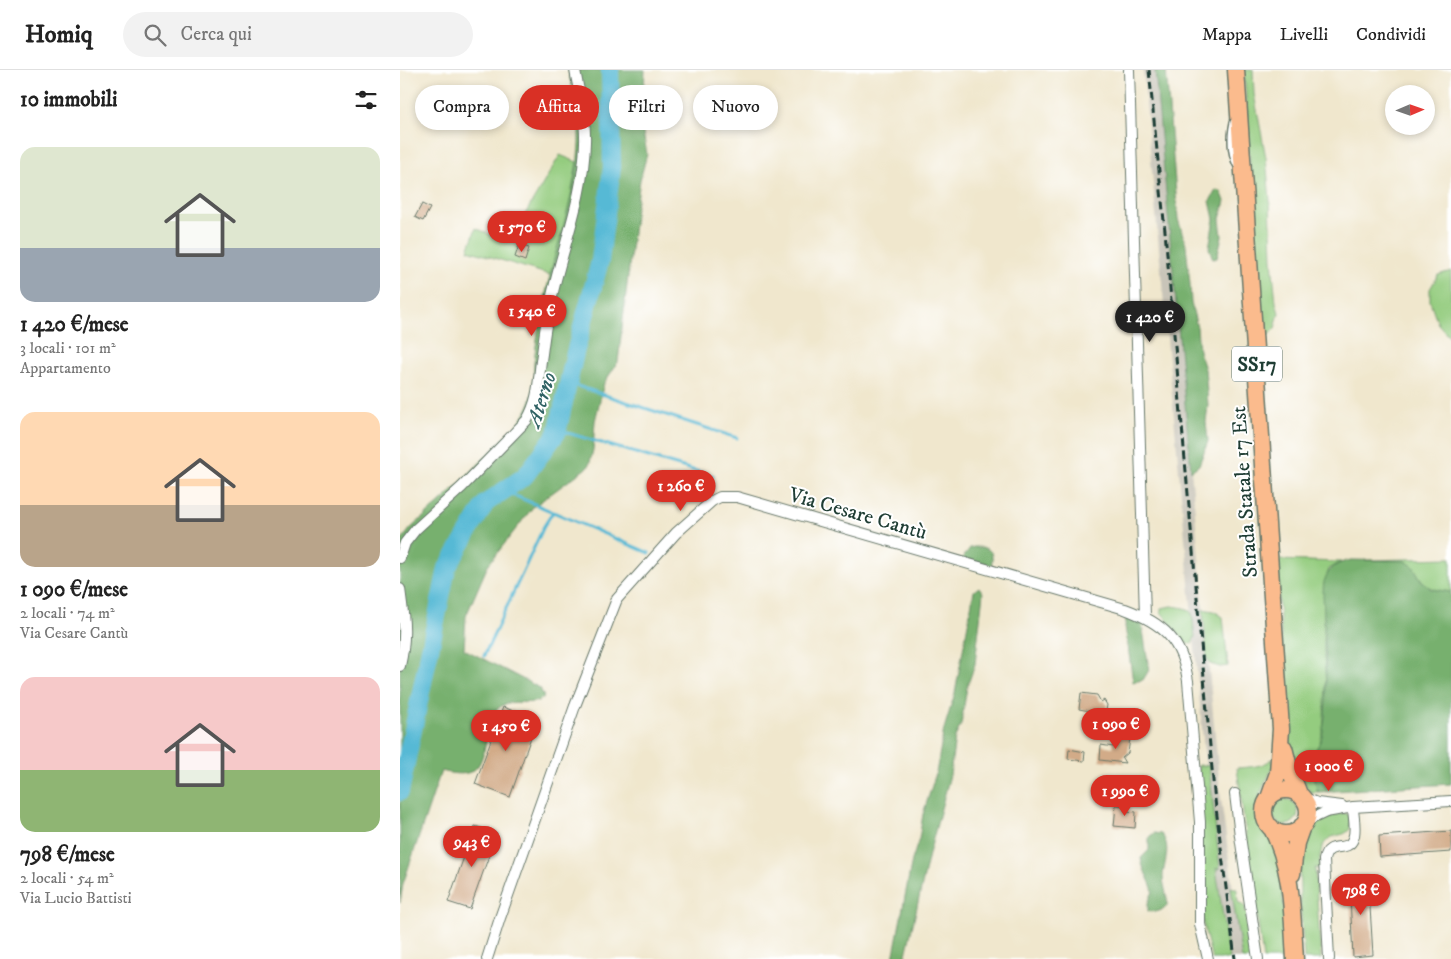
<!DOCTYPE html>
<html lang="it">
<head>
<meta charset="utf-8">
<style>
	:root { --surface:#fff; --page:#f2f2f2; --text:#222; --muted:#767676; --line:#e0e0e0; --accent:#d93025 }
	body { margin:0; font-family:"IM FELL DW Pica",serif; background:var(--page); color:var(--text); height:100vh; display:flex; flex-direction:column; font-size:19px; white-space:nowrap }
	* { box-sizing:border-box; margin:0 }
	p { font-size:16px; color:var(--muted) }
	.icon { flex:none; width:28px; height:28px; fill:none; stroke:currentColor; stroke-width:2; stroke-linecap:round; stroke-linejoin:round }
	.map { position:relative; flex:1; overflow:hidden }
	.side { display:flex; flex-direction:column; background:var(--surface); width:400px }
	.side>* { flex:none }
	.hud { position:absolute; left:15px; top:15px; width:475px; height:45px; display:flex; gap:10px }
	.needle { width:32px; rotate:88deg }
	.fabs { position:absolute; left:985px; top:15px; display:grid; gap:10px }
	.fabs a { display:grid; place-items:center; width:50px; height:50px; border-radius:50%; background:var(--surface); box-shadow:0 2px 8px #0003; font-size:25px }
	.price { position:absolute; translate:-50% -42px; padding:0 11px; border-radius:18px; background:var(--accent); color:#fff; font-size:16px; line-height:32px; filter:drop-shadow(0 1px 2px #0008) }
	.price::after { content:''; position:absolute; left:50%; top:30px; width:15px; height:11px; margin-left:-8px; background:inherit; clip-path:polygon(0 0,100% 0,50% 100%) }
	.price.active { background:#222; color:#fff }
	ul { padding:0; list-style:none }
	li { display:grid; align-content:center; gap:10px; height:265px; padding:0 20px }
	li span { display:grid; place-items:center; height:155px; border-radius:15px; color:#555 }
	li>.icon { margin-inline-start:auto }
	span .icon { width:90px; height:90px; fill:#fffc; stroke-width:1 }
	li b { font-size:21px }
	h2 { display:flex; justify-content:space-between; align-items:center; height:60px; padding:0 20px; font-size:21px }
	.pill { padding:0 18px; border-radius:22px; background:var(--surface); box-shadow:0 2px 8px #0003; font-size:18px; line-height:45px }
	.pill.active { background:var(--accent); color:#fff }
	header { display:flex; align-items:center; gap:30px; box-sizing:border-box; height:70px; padding:0 25px; background:var(--surface); border-bottom:1px solid var(--line) }
	header strong { font-size:24px }
	nav { display:flex; gap:28px; margin-inline-start:auto; font-size:18px }
	.search { width:350px; height:45px; background:var(--page); display:flex; align-items:center; gap:12px; box-sizing:border-box; padding:0 18px; border-radius:28px; color:var(--muted); font-size:19px }
	main { display:flex; flex:1; min-height:0 }
	.map>svg:first-child { display:block }
</style>
</head>
<body>
<header>
<strong>Homiq</strong>
<div class="search"><svg class="icon" aria-label="search" viewBox="0 0 24 24"><circle cx="10" cy="10" r="6"/><path d="M15 15l6 6"/></svg>Cerca qui</div>
<nav><a>Mappa</a><a>Livelli</a><a>Condividi</a></nav>
</header>
<main>
<section class="side">
<h2>10 immobili<svg class="icon" aria-label="filters" viewBox="0 0 24 24"><path d="M4 7h16M4 17h16"/><circle cx="9" cy="7" r="2"/><circle cx="15" cy="17" r="2"/></svg></h2>
<ul>
<li><span style="background:linear-gradient(#dfe7d0 65%,#9aa5b1 0)"><svg class="icon" aria-label="home" viewBox="0 0 24 24"><path d="M3 11l9-7 9 7M6 9v11h12V9"/></svg></span><div><b>1 420 €/mese</b><p>3 locali · 101 m²</p><p>Appartamento</p></div></li>
<li><span style="background:linear-gradient(#ffd9b3 60%,#b9a48a 0)"><svg class="icon" aria-label="home" viewBox="0 0 24 24"><path d="M3 11l9-7 9 7M6 9v11h12V9"/></svg></span><div><b>1 090 €/mese</b><p>2 locali · 74 m²</p><p>Via Cesare Cantù</p></div></li>
<li><span style="background:linear-gradient(#f6c9c9 60%,#8fb573 0)"><svg class="icon" aria-label="home" viewBox="0 0 24 24"><path d="M3 11l9-7 9 7M6 9v11h12V9"/></svg></span><div><b>798 €/mese</b><p>2 locali · 54 m²</p><p>Via Lucio Battisti</p></div></li>
</ul>
</section>
<div class="map">
<svg width="1051" height="889" viewBox="0 0 1051 889">
	<rect width="100%" height="100%" fill="#fff"/>
	<filter id="ink" filterUnits="userSpaceOnUse"><feTurbulence type="fractalNoise" baseFrequency=".02" numOctaves="2"/><feDisplacementMap in="SourceGraphic" scale="10" xChannelSelector="R" yChannelSelector="G"/><feConvolveMatrix kernelMatrix="1 2 1 2 8 2 1 2 1" color-interpolation-filters="sRGB"/></filter>
	<filter id="wash" filterUnits="userSpaceOnUse"><feTurbulence type="fractalNoise" baseFrequency=".0096" numOctaves="4" result="noise"/><feDisplacementMap in="SourceGraphic" scale="20" xChannelSelector="R" yChannelSelector="G"/><feGaussianBlur stdDeviation="1.12" result="paint"/><feColorMatrix in="noise" values="0 0 0 0 0 0 0 0 0 0 0 0 0 0 0 0 0 1.4 0 .05"/><feComposite in="paint" operator="in"/></filter>
	<g filter="url(#wash)">
		<rect width="100%" height="100%" fill="#f0e7cd"/>
		<path fill="#c8c4b8" d="M743 0H755L820 721 842 889H829L811 758Z"/>
		<path fill="#94cc7f" stroke="#5a845a" d="M844 0H853L854 24 866 88 870 131 872 190 876 233 879 243 875 258 861 273Z
			M160 85 177 92 167 148 150 205 68 180 76 158 108 173Z
			M1051 201V268L1038 254 1030 231V219L1038 205Z
			M1051 488V522C1027 519 1025 517 1013 496L965 490Z
			M876 490 941 492 929 499 924 514V584L926 618 923 661 919 676 912 686 911 697 918 722H910C885 683 886 638 883 593 881 559 878 525 876 490Z
			M772 536 785 538 792 543 795 567 792 573 788 574 785 572 761 542V538Z
			M803 539 814 541 823 547 828 596 820 597 810 594 807 589Z
			M872 689 874 695 860 724 859 742 863 754 876 770 890 889H863L837 698C850 697 862 697 872 689Z
			M798 695 809 696 820 799 816 798 829 889H812L803 854Z
			M872 742a13 13 0 1 1 26 0a13 13 0 1 1-26 0Z
			M944 743 949 745 950 759C945 765 942 764 935 766 921 770 919 785 920 798H915L921 889H904C903 862 893 783 908 762 918 749 929 746 944 743Z
			M831 817 837 819 838 832 845 836 854 889H842Z"/>
		<path fill="#77b06e" stroke="#4b7651" d="M168 0H245L242 57 247 84 240 110 236 137 218 292 204 313 195 351 193 380 189 396 133 437 88 495 66 546 64 579 140 618 144 627C141 629 138 632 134 632 122 634 111 629 100 637 95 640 93 648 91 654 80 686 87 713 41 701L3 814 0 833V472L11 458 46 427 116 356C124 346 130 335 133 322 134 312 133 302 134 292 137 263 143 234 150 205 160 163 177 120 179 75 180 51 173 24 168 0Z
			M755 0H766L778 149 786 175 790 214 791 233 797 257 799 281 805 299 808 335 806 352 808 371 799 395 791 401Z
			M816 120 821 121 825 131 820 149 822 166 817 188 813 189 809 178 814 149 810 131Z
			M574 477C592 477 594 482 591 498L562 489 570 478Z
			M951 490 1005 491 1013 496 1021 510 1031 519 1051 522V714L918 722C915 711 908 696 913 685 917 677 922 670 923 661 929 627 924 582 924 547 924 536 922 523 924 512 928 498 937 493 951 490Z
			M579 517 583 523 575 594 567 617 561 655 555 667 550 705 530 780 505 889H493L512 790 519 769 523 744 536 703 544 659 555 623 574 521Z
			M727 542 741 547 749 600 743 610 733 612 725 556Z
			M754 763 761 764C772 775 764 793 763 806 763 815 767 825 768 834 762 841 758 843 748 841V833L753 821C750 810 742 799 741 788L749 780V767Z"/>
		<g fill="none" stroke-linecap="round" stroke-linejoin="round">
			<path stroke="#56b9d5" stroke-width="3" d="M168 313 337 368
				M158 360 313 406
				M104 421 249 483
				M84 586 144 456 153 442"/>
			<path stroke="#56b9d5" stroke-width="18" d="M0 722 47 498 86 433 125 406 157 363 175 283 200 191 212 97 210 0"/>
		</g>
		<g id="blocks">
			<path fill="#d2ab88" d="M22 134 30 138 23 151 15 147Z
				M130 145 152 153 148 163 136 157 133 164 124 160Z
				M119 175 129 178 125 191 115 187Z
				M681 623 697 625 701 632 704 630 707 635 704 653 690 651V641L679 639Z
				M103 637 137 650 110 727 75 714Z
				M715 666 730 668 728 683 722 688 725 693 700 690 701 675 713 677Z
				M669 679 685 682 684 691 668 689Z
				M716 735 727 736 726 741 736 742 735 758 714 756Z
				M75 756 97 763 70 839 48 832Z
				M1051 761V782L980 787 979 766Z
				M968 805 973 885 953 887 949 806Z"/>
		</g>
	</g>
	<g filter="url(#ink)">
		<use href="#blocks" fill-opacity="0" stroke="#68786a" stroke-width="1"/>
		<g fill="none" stroke-linecap="round" stroke-linejoin="round">
			<g stroke="#68786a" stroke-width="8">
				<path id="lane" d="M833 52C830 66 830 81 836 95"/>
			</g>
			<g stroke="#68786a" stroke-width="12">
				<path id="street" d="M729 0 745 547
					M0 488 5 473 16 459 62 417 127 350C140 327 138 308 142 284 144 268 146 251 150 235 161 181 184 128 185 72 186 48 179 23 175 0
					M0 519C4 549 7 565 0 596
					M835 724 840 766 858 889
					M902 727 917 733 942 736
					M905 752 926 742 953 737 1051 731
					M87 889 100 848 175 636 217 529 276 463 312 431 320 427H337L725 539C763 553 782 570 788 611L800 752V854L808 889
					M929 889 924 790C928 769 947 784 953 769 957 760 953 746 953 737"/>
			</g>
			<g stroke="#68786a" stroke-width="19">
				<path id="primary" d="M836 0 881 659 878 703 869 728
					M884 678 890 701 899 724
					M864 742a22 22 0 1 1 44 0a22 22 0 1 1-44 0Z
					M871 757C893 798 892 844 895 889
					M892 804 896 773 902 756"/>
			</g>
			<use href="#lane" stroke="#fff" stroke-width="5"/>
			<use href="#street" stroke="#fff" stroke-width="10"/>
			<use href="#primary" stroke="#fbbb8d" stroke-width="16"/>
			<path stroke="#1f3d34" stroke-width="3" stroke-dasharray="8 4" stroke-linecap="butt" d="M749 0 765 161 814 722 835 889"/>
		</g>
	</g>
	<g text-anchor="middle" stroke-width="4" stroke-linejoin="round" paint-order="stroke">
		<rect fill="#fff" stroke="#627771" stroke-width="1" x="832" y="276.5" width="50" height="35" rx="4"/>
		<g font-size="20" font-weight="bold" fill="#1f3d34">
			<text x="857" y="301">SS17</text>
		</g>
		<g font-size="21" fill="#1f3d34" stroke="#fff">
			<text transform="translate(844 422) rotate(-94)" y="7">Strada Statale 17 Est</text>
			<text transform="translate(458 443) rotate(16)" y="7">Via Cesare Cantù</text>
		</g>
		<g font-size="22" font-style="italic" fill="#306264" stroke="#fff">
			<text transform="translate(140 329) rotate(-72)" y="8">Aterno</text>
		</g>
	</g>
</svg>
<div class="fabs">
<a><svg class="needle" viewBox="-14 -14 28 28"><path d="M0-13l5 13h-10z" fill="#e53935"/><path d="M0 13l5-13h-10z" fill="#767676"/></svg></a>
</div>
<b class="price" style="left:122px;top:183px">1 570 €</b>
<b class="price" style="left:132px;top:267px">1 540 €</b>
<b class="price active" style="left:750px;top:273px">1 420 €</b>
<b class="price" style="left:281px;top:442px">1 260 €</b>
<b class="price" style="left:716px;top:680px">1 090 €</b>
<b class="price" style="left:106px;top:682px">1 450 €</b>
<b class="price" style="left:929px;top:722px">1 000 €</b>
<b class="price" style="left:725px;top:747px">1 990 €</b>
<b class="price" style="left:72px;top:798px">943 €</b>
<b class="price" style="left:961px;top:846px">798 €</b>
<div class="hud">
<a class="pill">Compra</a>
<a class="pill active">Affitta</a>
<a class="pill">Filtri</a>
<a class="pill">Nuovo</a>
</div>
</div>
</main>
</body>
</html>
